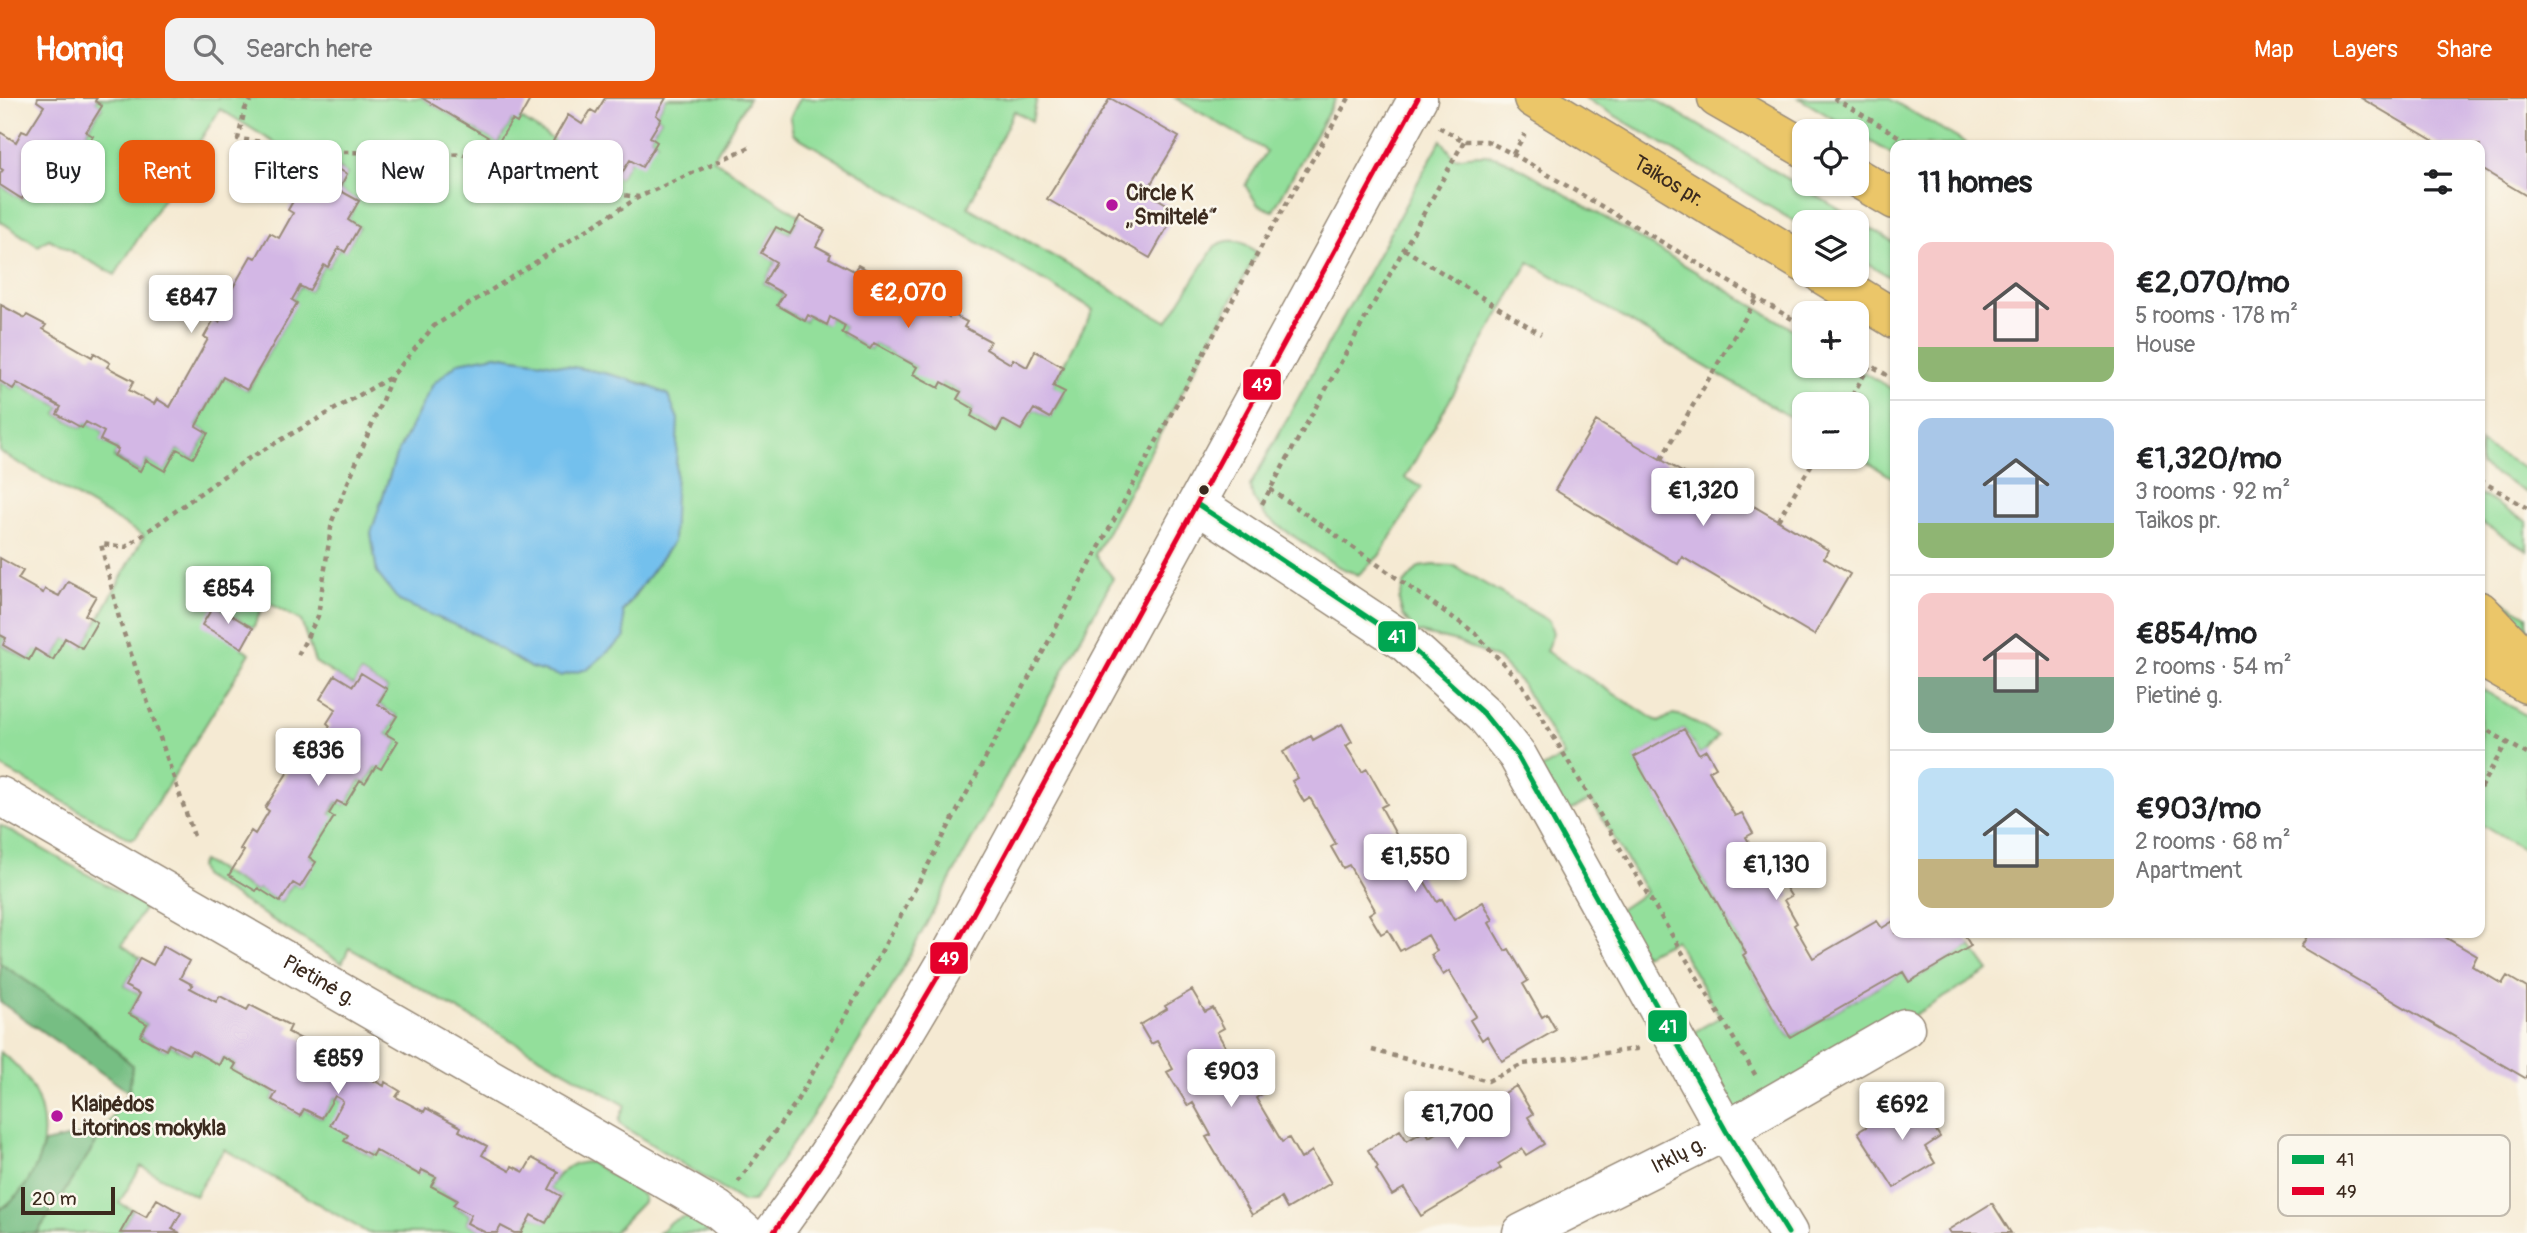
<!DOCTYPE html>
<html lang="en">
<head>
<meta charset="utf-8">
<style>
	:root { --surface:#fff; --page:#f2f2f2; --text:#202124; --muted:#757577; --line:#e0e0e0; --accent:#ea580c }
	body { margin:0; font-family:Pangolin,sans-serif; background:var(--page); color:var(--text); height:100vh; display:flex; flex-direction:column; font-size:26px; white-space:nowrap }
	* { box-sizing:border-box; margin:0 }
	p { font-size:23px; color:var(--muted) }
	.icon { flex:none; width:38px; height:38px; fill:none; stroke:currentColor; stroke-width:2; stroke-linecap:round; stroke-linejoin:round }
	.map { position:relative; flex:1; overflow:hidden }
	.drawer { position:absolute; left:1890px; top:42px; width:595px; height:798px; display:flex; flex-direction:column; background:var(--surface); border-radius:14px; box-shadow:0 2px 5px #0004 }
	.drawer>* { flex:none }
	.hud { position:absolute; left:21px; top:42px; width:665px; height:63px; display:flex; gap:14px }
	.fabs { position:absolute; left:1792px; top:21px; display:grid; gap:14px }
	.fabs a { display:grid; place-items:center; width:77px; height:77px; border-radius:14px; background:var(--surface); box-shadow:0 2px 5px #0004; font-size:35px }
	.scale { position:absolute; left:21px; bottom:18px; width:94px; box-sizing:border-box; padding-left:7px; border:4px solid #3b2a1e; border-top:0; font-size:19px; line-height:24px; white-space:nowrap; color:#3b2a1e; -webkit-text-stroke:5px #fbf7ec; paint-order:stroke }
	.price { position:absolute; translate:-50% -60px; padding:0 16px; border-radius:7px; background:#fff; color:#222; font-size:23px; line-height:46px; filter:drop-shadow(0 2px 4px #0008) }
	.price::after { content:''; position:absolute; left:50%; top:42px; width:21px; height:16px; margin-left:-10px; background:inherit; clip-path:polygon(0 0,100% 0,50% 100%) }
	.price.on { background:var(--accent); color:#fff }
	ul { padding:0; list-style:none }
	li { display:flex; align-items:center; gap:21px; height:175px; padding:0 28px }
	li+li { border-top:2px solid var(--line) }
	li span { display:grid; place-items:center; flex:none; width:196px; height:140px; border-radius:14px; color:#555 }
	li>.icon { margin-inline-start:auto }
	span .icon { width:84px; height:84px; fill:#fffc; stroke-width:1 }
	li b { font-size:30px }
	h2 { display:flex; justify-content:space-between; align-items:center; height:84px; padding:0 28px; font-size:30px }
	.chip { padding:0 24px; border-radius:14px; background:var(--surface); box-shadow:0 2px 5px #0004; font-size:24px; line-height:63px }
	.chip.on { background:var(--accent); color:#fff }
	header { display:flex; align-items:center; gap:42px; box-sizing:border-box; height:98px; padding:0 35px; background:var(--accent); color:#fff }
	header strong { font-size:33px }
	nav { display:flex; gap:38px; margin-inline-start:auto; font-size:24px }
	.search { width:490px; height:63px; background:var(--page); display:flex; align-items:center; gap:18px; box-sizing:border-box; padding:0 24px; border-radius:14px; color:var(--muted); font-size:26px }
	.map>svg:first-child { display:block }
</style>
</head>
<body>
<header>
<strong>Homiq</strong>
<div class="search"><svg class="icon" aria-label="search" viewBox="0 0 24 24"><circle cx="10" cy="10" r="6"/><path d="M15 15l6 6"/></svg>Search here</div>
<nav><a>Map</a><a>Layers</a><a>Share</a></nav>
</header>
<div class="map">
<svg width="2527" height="1135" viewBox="0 0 2527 1135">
	<rect width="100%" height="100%" fill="#fbf7ec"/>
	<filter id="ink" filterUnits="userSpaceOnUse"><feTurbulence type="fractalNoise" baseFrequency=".0143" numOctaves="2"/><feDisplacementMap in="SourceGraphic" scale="14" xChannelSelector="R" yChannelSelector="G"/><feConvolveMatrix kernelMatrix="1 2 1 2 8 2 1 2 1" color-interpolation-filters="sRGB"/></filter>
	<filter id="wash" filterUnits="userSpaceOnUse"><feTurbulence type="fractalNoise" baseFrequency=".00686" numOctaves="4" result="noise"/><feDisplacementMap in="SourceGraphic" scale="28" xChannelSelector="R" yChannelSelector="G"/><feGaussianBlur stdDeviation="1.57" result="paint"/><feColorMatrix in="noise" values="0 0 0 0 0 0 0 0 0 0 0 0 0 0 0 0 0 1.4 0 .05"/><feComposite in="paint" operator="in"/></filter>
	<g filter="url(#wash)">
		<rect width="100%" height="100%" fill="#f5ead3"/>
		<path fill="#93df9b" stroke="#67845c" stroke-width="2" fill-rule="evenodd" d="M97 0H422L498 45 512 22 520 20 569 52 561 66 591 84 600 69 619 80 630 62 657 44 650 39 661 21 656 17 666 0H749L713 61 800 118 790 136 776 129 762 155 776 164 764 185 784 196 777 207 805 223 808 217 826 226 830 219 845 228 842 235 870 251 874 245 917 269 939 289 942 284 961 294 957 301 974 311 971 318 997 333 1003 322 1021 332 1034 311 1050 320 1065 295 1053 288 1093 212 793 36 790 20 800 0H1037L1032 23 1014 13 968 109 1167 224 1215 148C1232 138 1244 143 1257 155L1095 457 1113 480 888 897 819 1007 753 1104H743L621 1027 619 1022 625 1007 349 850 342 865 202 778 199 769 202 763 255 793 258 790 281 804 293 785 300 789 315 764 309 759 337 703 345 707 360 682 366 685 376 668 381 670 398 643 386 636 397 618 378 606 387 591 361 575 353 588 315 564 301 523 265 503 253 530 214 507 242 550 250 555 136 739 130 741 0 668V537L6 540 3 548 29 562 35 551 54 561 65 540 83 549 144 438 0 354V283L13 291 17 285 61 309 57 316 82 330 86 324 104 334 101 342 118 351 114 359 139 373 146 362 165 372 177 351 193 360 208 335 196 328 223 279 248 292 296 205 292 202 300 188 309 193 324 167 328 169 339 150 345 153 359 129 348 122 358 103 339 92 347 76 321 61 275 45 220 11 115 177 49 141 38 148 0 123V87L22 101 32 84 52 96 64 79 73 84 88 60 82 56 93 39 86 34 102 9 95 3ZM496 257 586 272 650 287 673 444 623 514 531 570 473 535 371 435 396 358 433 286Z
			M1175 0H1336L1273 113 1258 107 1245 87 1267 53Z
			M1585 0H1653L1895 145V182L1857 159V124H1804V129Z
			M1799 0H1888L1969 47H1895V58Z
			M1441 42 1455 60C1496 53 1497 58 1533 77L1804 238V268H1853L1895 293V381L1857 358V306H1804V327L1529 164 1405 380 1422 389 1379 458 1358 477 1337 468 1266 419 1253 400 1250 388Z
			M2480 345 2527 372V395L2480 367Z
			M2480 396 2527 424V452L2480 424Z
			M1433 467 1454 468 1549 523 1553 535 1546 553 1659 624 1673 616 1683 618 1718 638 1706 652 1699 656 1684 631 1635 659 1746 855 1743 857 1790 939 1903 874 1909 884 1971 848 1989 873 1749 1014 1734 1012 1694 945 1696 933 1720 919 1675 842 1644 857 1618 813 1646 794 1591 702 1565 715 1539 672 1564 658 1522 586 1498 561 1457 544 1416 534 1403 518 1399 503 1404 486 1419 469Z
			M2480 489 2527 517V551L2480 493Z
			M2480 590 2527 618V754L2480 726Z
			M0 727 145 809 122 847 140 860 125 888 140 896 129 916 147 926 140 938 166 952 169 946 188 956 192 952 219 966 223 959 236 966 233 971 276 995 272 1002 300 1018 304 1011 322 1020 335 998 343 1003 348 1037 345 1043 372 1058 375 1052 419 1076 422 1072 436 1079 431 1088 457 1102 454 1108 471 1117 467 1125 486 1135H368L224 1051 195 1098 141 1068 119 1105 133 1112 120 1135H37L129 994 132 967 78 918 0 865Z
			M0 954C57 993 59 1073 0 1112Z
			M590 1064 639 1094 644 1099 643 1104 613 1135H521L531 1117 546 1124 561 1098 549 1091C559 1073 568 1065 590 1064Z
			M683 1119H694L709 1135H659L670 1124Z"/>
		<path fill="#76be83" stroke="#587450" stroke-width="2" d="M0 865 78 918 132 967 129 994 0 904Z
			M79 1037 98 1042 37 1135H0V1112C25 1095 36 1073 44 1045Z"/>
		<path fill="#73c0ed" stroke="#577586" stroke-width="2" d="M496 257C549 266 621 272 668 297L678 321 673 444 623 513 625 539 588 571 560 578 531 570 473 535 399 503 377 475 371 435 396 358 433 286 459 264Z"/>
		<g id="blocks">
			<path fill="#d3b7e5" d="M38 0H97L95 3 102 8 86 34 93 38 82 56 88 60 73 84 64 79 53 96 32 84 22 101 0 87V76L3 72 0 70V34L16 44 22 33 27 35 44 8 37 3Z
				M422 0H531L517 25 512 22 498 45Z
				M605 0H666L656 17 661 21 650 39 657 44 642 69 630 62 619 80 600 69 591 84 561 66 569 52 553 43 568 17 582 26 591 12 596 15Z
				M1110 0 1179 39 1146 94 1177 112 1150 160 1047 101Z
				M2361 0H2527V98L2480 70V47H2441Z
				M321 61 347 76 339 92 359 103 348 122 359 129 345 154 339 150 328 169 324 167 309 193 300 188 292 202 297 205 247 292 223 279 196 328 208 335 193 360 177 351 165 373 146 362 140 373 114 358 118 351 100 342 104 334 86 324 82 330 57 316 61 309 17 285 13 291 0 283 1 207 25 220 27 217 46 227 43 231 92 259 94 255 110 265 107 269 134 283 129 292 154 306 157 301 170 309 208 241 204 239 214 221 219 224 232 200 228 198 251 158 256 160 270 135 279 140 293 115 288 112 296 98 281 90 296 63 314 74Z
				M800 118 825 132 816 148 831 156 829 160 854 173 858 167 882 180 884 177 902 187 900 192 949 219 950 215 967 224 964 229 990 243 986 251 1011 266 1013 261 1027 269 1035 253 1063 269 1053 288 1065 294 1050 320 1034 311 1021 332 1003 322 997 333 971 318 974 311 957 301 961 294 942 284 939 290 913 276 917 269 874 245 870 251 842 235 845 228 830 219 827 227 808 217 805 223 777 207 784 196 764 185 776 164 761 155 776 129 790 136Z
				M1596 323 1692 380 1688 386 1716 403 1723 390 1828 452 1824 460 1850 476 1814 537 1682 459 1678 466 1555 392Z
				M0 460 23 473 18 481 43 495 45 491 59 498 68 483 96 498 85 517 97 524 82 550 65 540 53 562 35 551 29 562 3 547 6 540 0 537Z
				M214 507 253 530 242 550 202 527Z
				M361 575 387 591 378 606 397 618 386 636 398 643 381 671 376 668 365 685 360 682 345 707 337 703 329 716 334 719 309 759 316 764 300 789 293 785 280 804 258 790 256 793 229 777 244 753 240 751 251 733 255 736 269 713 265 710 291 669 295 671 309 648 315 652 330 628 327 625 336 611 320 601 335 577 353 588Z
				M1342 626 1352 644 1346 648 1362 674 1367 671 1387 706 1381 709 1399 742 1406 738 1426 772 1420 776 1437 804 1442 801 1454 822 1483 804 1493 822 1489 825 1505 853 1509 851 1528 883 1523 886 1542 919 1547 916 1556 932 1502 963 1487 938 1482 942 1470 922 1476 918 1449 873 1443 877 1431 857 1437 853 1428 837 1400 853 1388 832 1381 836 1369 816 1375 812 1349 767 1343 770 1331 749 1336 746 1310 700 1304 704 1292 683 1298 680 1283 654 1311 638 1313 642Z
				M1684 631 1699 656 1706 652 1716 669 1709 673 1735 718 1742 715 1753 735 1746 739 1773 786 1781 782 1791 798 1784 802 1797 825 1794 827 1813 860 1877 823 1882 830 1895 822V835H1963L1971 848 1909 884 1903 874 1790 939 1743 857 1746 855 1634 659Z
				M2309 835H2438L2477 858 2472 868 2502 886 2507 878 2527 890V981L2301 849Z
				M163 848 189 863 180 880 193 887 190 890 216 904 220 898 247 912 250 907 291 928 288 934 314 948 317 943 332 952 328 958 384 988 385 984 400 993 396 999 424 1014 426 1010 461 1029 459 1033 487 1048 482 1057 510 1073 512 1068 524 1074 532 1060 558 1074 549 1091 561 1098 546 1125 531 1117 521 1135H514L501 1128 497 1135H486L467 1125 471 1117 453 1107 457 1102 431 1088 436 1079 422 1072 420 1077 375 1052 372 1058 344 1043 348 1037 330 1027 343 1003 340 1001 335 998 322 1020 304 1011 300 1018 272 1002 276 995 233 971 236 966 223 959 219 967 192 952 189 956 169 946 166 952 140 938 147 926 129 916 140 896 125 888 140 860 153 867Z
				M1192 892 1205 914 1213 910 1224 930 1217 934 1243 979 1250 975 1262 996 1256 1000 1282 1044 1289 1040 1301 1061 1312 1053 1331 1085 1287 1111 1281 1100 1252 1117 1206 1039 1211 1037 1193 1005 1188 1008 1167 974 1173 971 1157 943 1151 946 1140 927 1167 911 1165 908Z
				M1516 988 1533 1016 1528 1019 1544 1046 1526 1057 1522 1051 1498 1066 1501 1070 1421 1118 1404 1090 1392 1097 1376 1071 1378 1069 1368 1052 1400 1032 1407 1043 1426 1032 1429 1039 1474 1012 1471 1007 1489 995 1493 1002Z
				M1915 998 1940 1039 1925 1049 1935 1065 1894 1090 1858 1034Z
				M157 1101 181 1115 172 1131 180 1135H120L133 1112 146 1119Z
				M1992 1105 2011 1135H1950L1948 1132Z"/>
		</g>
	</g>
	<g filter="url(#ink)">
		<use href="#blocks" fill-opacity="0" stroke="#988a78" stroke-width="2"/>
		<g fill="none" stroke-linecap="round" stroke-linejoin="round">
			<g stroke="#988a78" stroke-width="41">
				<g id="minor">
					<path d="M1197 406 1405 544 1484 616 1517 657 1726 1033 1788 1135"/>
					<path id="s1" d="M0 698 680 1090 718 1112 745 1135"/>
					<path d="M773 1135C839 1045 895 952 951 856L1418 0"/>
					<path id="s2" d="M1522 1135 1726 1033 1905 930"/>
				</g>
			</g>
			<g stroke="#988a78" stroke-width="41">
				<g id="major">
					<path id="s3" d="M1533 0 1804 165"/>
					<path d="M1717 0 1804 50"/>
					<path d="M1857 80 1895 102"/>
					<path d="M1823 177 1895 221"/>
					<path d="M2480 513 2527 563"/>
					<path d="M2480 559 2527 586"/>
				</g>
			</g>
			<path stroke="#988a78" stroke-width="4.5" stroke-dasharray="5 5" stroke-linecap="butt" d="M252 0 245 11 238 41 345 54 517 58 591 93 639 99
				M1834 0 1913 47
				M1439 29 1464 43H1487L1513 56 1804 228
				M1513 56 1525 36
				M1404 151 1541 236
				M1857 259 1895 282
				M1847 306 1870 267
				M1661 361 1757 200
				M2480 382 2527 410
				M1270 391 1475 535 1522 586 1756 978
				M1262 406 1464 43
				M1778 422 1816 359
				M298 557 318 518 332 423 392 278 434 228 639 99 750 49
				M2480 628 2527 656
				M2480 690 2507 644
				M194 738 120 524 101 446 126 449 246 362 391 279
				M1372 952 1488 983 1523 966 1636 951 1642 948
				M738 1084 795 1006 873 869 1266 140 1349 0"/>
			<use href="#minor" stroke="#fff" stroke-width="38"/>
			<use href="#major" stroke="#ebc669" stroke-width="38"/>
			<g stroke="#fbf7ec" stroke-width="10">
				<path id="bus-1" d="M1197 406 1405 544 1484 616 1517 657 1726 1033 1788 1135"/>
			</g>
			<g stroke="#fbf7ec" stroke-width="10">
				<path id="bus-2" d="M773 1135C839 1045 895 952 951 856L1418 0"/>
			</g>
			<use href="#bus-1" stroke="#00a651" stroke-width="5"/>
			<use href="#bus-2" stroke="#e4002b" stroke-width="5"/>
		</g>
	</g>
	<g fill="#b5179e" stroke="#fbf7ec" stroke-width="2.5">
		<circle cx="1112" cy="107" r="7"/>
		<circle cx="57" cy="1018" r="7"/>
	</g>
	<circle fill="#3b2a1e" stroke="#fbf7ec" stroke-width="2.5" cx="1204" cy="392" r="6"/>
	<g text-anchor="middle" stroke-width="5" stroke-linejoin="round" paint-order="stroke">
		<g font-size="21" fill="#3b2a1e" stroke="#fbf7ec">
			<text dy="7" stroke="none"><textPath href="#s3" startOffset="159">Taikos pr.</textPath></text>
			<text dy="7" stroke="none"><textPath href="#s1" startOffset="369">Pietinė g.</textPath></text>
			<text dy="7" stroke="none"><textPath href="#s2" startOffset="175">Irklų g.</textPath></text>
		</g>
		<g font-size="21" font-weight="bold" fill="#3b2a1e" stroke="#fbf7ec" text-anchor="start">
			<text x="1126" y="102">Circle K<tspan x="1126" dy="24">„Smiltelė“</tspan></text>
			<text x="71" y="1013">Klaipėdos<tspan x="71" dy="24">Litorinos mokykla</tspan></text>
		</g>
	</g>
	<rect x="2278" y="1037" width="232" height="81" rx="10" fill="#fbf7ec" stroke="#c1baae" stroke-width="2"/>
	<rect x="2292" y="1057" width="32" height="9" fill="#00a651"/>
	<rect x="2292" y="1089" width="32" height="8" fill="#e4002b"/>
	<g font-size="19" fill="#3b2a1e">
		<text x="2336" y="1068">41</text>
		<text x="2336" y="1100">49</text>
	</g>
	<g stroke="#fbf7ec" stroke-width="2.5">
		<rect x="1242" y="270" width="40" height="33" rx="7" fill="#e4002b"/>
		<rect x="1377" y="522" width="40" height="33" rx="7" fill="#00a651"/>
		<rect x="929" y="843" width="40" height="34" rx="7" fill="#e4002b"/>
		<rect x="1647" y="911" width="41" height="34" rx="7" fill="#00a651"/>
	</g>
	<g font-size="19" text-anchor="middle" font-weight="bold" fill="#fff">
		<text x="1262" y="293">49</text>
		<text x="1397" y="545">41</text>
		<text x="949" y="867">49</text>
		<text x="1668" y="935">41</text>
	</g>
</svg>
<div class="fabs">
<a><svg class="icon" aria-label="locate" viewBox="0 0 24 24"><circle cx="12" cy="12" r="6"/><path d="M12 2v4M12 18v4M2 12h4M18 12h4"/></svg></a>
<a><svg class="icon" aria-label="layers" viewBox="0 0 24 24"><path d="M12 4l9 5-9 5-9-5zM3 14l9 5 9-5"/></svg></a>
<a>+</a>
<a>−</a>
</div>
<div class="scale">20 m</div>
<b class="price on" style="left:908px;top:232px">€2,070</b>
<b class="price" style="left:191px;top:237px">€847</b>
<b class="price" style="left:1703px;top:430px">€1,320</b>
<b class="price" style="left:228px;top:528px">€854</b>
<b class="price" style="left:318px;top:690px">€836</b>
<b class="price" style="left:1415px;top:796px">€1,550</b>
<b class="price" style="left:1776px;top:804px">€1,130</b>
<b class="price" style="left:338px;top:998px">€859</b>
<b class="price" style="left:1231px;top:1011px">€903</b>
<b class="price" style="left:1902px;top:1044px">€692</b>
<b class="price" style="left:1457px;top:1053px">€1,700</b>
<div class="hud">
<a class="chip">Buy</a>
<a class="chip on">Rent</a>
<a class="chip">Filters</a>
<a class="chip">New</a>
<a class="chip">Apartment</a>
</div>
<section class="drawer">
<h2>11 homes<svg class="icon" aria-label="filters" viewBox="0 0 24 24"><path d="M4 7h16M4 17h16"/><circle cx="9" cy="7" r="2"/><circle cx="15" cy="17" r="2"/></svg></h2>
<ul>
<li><span style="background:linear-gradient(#f6c9c9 75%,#8fb573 0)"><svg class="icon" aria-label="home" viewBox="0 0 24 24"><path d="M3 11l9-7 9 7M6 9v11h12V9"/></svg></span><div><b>€2,070/mo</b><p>5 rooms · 178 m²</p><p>House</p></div></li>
<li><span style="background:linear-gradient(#a9c7e8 75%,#8fb573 0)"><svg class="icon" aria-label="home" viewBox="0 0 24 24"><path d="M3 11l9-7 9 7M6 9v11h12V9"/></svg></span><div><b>€1,320/mo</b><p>3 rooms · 92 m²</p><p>Taikos pr.</p></div></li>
<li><span style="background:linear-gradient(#f6c9c9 60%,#7fa58c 0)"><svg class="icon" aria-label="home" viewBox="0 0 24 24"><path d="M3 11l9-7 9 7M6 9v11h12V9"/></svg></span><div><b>€854/mo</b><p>2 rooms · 54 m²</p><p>Pietinė g.</p></div></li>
<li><span style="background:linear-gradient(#bfe0f5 65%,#c2b280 0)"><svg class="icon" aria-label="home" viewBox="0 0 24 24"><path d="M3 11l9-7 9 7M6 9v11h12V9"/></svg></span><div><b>€903/mo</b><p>2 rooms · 68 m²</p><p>Apartment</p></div></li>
</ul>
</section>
</div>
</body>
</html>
